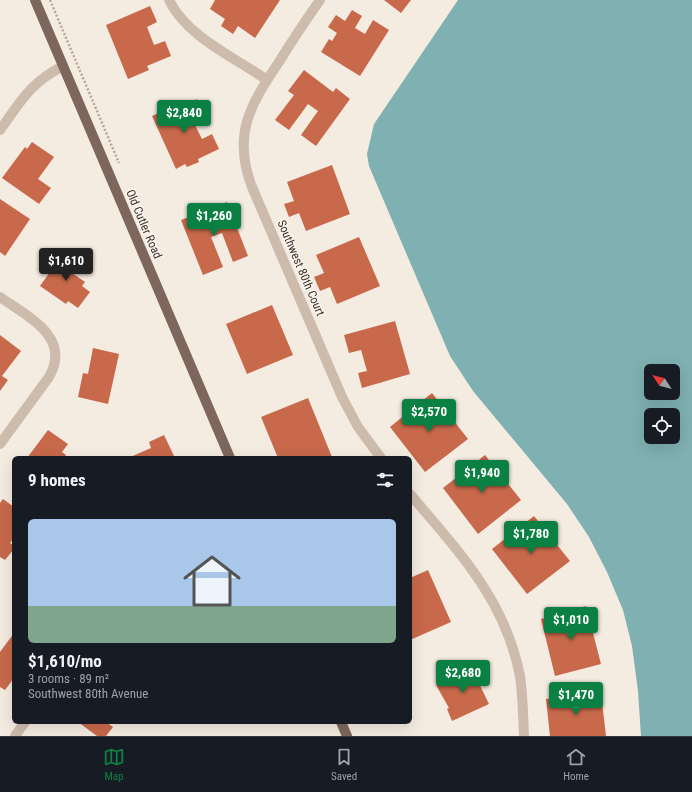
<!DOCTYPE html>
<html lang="en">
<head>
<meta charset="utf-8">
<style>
	:root { --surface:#171b24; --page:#20242c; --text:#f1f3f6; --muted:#9ea1a6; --line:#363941; --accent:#0b8043 }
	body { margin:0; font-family:"Roboto Condensed",sans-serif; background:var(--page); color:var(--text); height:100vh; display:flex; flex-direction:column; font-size:15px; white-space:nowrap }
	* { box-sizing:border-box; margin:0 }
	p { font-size:13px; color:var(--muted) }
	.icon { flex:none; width:22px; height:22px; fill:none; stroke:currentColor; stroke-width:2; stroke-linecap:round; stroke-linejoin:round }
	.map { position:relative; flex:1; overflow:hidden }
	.drawer { position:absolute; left:12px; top:456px; width:400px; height:268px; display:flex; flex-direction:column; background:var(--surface); border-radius:6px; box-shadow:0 4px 16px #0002 }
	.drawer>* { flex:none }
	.needle { width:26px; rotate:306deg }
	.buttons { position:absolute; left:644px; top:364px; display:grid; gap:8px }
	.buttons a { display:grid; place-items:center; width:36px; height:36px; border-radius:6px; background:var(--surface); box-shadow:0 4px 16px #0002; font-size:20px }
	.price { position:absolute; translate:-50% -34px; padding:0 9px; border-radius:4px; background:var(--accent); color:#fff; font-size:13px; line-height:26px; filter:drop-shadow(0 1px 2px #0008) }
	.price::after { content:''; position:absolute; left:50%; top:24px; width:12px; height:9px; margin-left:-6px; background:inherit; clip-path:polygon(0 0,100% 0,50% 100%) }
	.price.selected { background:#222; color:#fff }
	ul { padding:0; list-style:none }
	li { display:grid; align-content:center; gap:8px; height:212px; padding:0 16px }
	li span { display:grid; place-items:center; height:124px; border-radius:6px; color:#555 }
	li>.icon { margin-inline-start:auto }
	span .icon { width:72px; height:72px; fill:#fffc; stroke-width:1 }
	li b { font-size:17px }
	h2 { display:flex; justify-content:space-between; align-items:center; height:48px; padding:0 16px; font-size:17px }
	.tabs { display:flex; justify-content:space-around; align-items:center; height:56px; border-top:1px solid var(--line); background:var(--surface); font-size:11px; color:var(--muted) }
	.tabs a { display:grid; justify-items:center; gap:2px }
	.tabs .selected { color:var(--accent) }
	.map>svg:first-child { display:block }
</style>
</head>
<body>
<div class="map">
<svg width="692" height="736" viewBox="0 0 692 736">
	<rect width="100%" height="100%" fill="#f4ebe1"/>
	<path fill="#7fb0b2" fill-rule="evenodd" d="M458 0H692V736H641L638 691 632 646 623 610 607 572 589 537 567 504 473 391 450 356 369 166 367 154 374 124ZM651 371H673V393H651ZM651 415H673V437H651Z"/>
	<path fill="#c8694b" d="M215 0H280L255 38 238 26 233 34 221 26 225 19 210 9Z
		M384 0H411L401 13Z
		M150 6 157 22 147 27 154 45 165 41 171 56 147 66 149 70 128 79 106 25Z
		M352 10 362 16 355 28 365 34 373 20 389 30 360 76 321 52 329 39 332 41 337 33 328 27 336 15 345 21Z
		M304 70 333 92 336 88 350 99 316 146 301 135 318 111 308 104 289 130 275 120 294 95 288 91Z
		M197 99 204 115 193 121 202 139 212 134 219 149 198 159 199 162 187 167 185 164 176 169 152 116 173 106 175 109Z
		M32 142 54 157 38 179 51 188 39 204 2 178 25 147 27 149Z
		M332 165 350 214 306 231 299 213 289 217 284 204 294 201 287 182Z
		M0 199 30 219 5 256 0 252Z
		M227 202 248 256 233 262 222 233 211 237 223 267 203 275 181 220Z
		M359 237 380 286 337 304 330 287 320 291 314 277 324 273 316 255Z
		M65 251 80 261 72 273 85 282 82 286 90 292 78 308 68 301 66 304 40 286Z
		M272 305 293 355 247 374 226 324Z
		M395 321 410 374 362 388 358 373 367 371 361 350 349 353 344 335Z
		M0 335 21 351 2 376 8 380 0 391Z
		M93 348 119 354 108 404 78 397 83 373 88 374Z
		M432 393 468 439 425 472 390 427Z
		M308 398 332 457 278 458 261 417Z
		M48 430 68 444 62 452 66 455 64 458H27Z
		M164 435 175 458H128L151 448 149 442Z
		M485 455 521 500 478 534 443 488Z
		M3 499 14 507V538L10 543 14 546V549L5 560 0 557V503Z
		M534 516 570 561 527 594 492 549Z
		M428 570 451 622 410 640V578Z
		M586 606 601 664 555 676 541 619Z
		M14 633V678L5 690 0 687V652Z
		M471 667 489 704 452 721 447 709 449 708 436 685Z
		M601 693 606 736H550L546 699Z
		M78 722H106L113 727 106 736H97Z"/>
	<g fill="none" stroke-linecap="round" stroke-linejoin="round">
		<path stroke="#b9a596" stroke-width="2.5" stroke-dasharray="2 2" stroke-linecap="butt" d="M50 0 119 163"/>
		<path stroke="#cdbbac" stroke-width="10" d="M169 0C187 37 234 57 267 80
			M320 0C306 20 292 41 279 62 250 105 232 135 252 187L342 397 358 427 381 458
			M0 130C21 101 30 83 63 66
			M0 297C28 317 72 337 49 377L0 444
			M410 494C458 551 505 599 520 676 523 696 523 716 524 736
			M15 736 25 722"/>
		<path stroke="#7d675c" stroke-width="10" d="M35 0 230 458
			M341 722 347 736"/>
	</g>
	<g text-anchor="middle" stroke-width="3" stroke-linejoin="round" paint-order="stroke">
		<g font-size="12" fill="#3b302b" stroke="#fbf5ee">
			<text transform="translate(144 224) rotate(67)" y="4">Old Cutler Road</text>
			<text transform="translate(301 268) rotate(67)" y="4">Southwest 80th Court</text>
		</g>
	</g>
</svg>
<div class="buttons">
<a><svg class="needle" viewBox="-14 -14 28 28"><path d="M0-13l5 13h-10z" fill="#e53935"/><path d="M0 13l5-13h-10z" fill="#9ea1a6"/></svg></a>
<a><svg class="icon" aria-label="locate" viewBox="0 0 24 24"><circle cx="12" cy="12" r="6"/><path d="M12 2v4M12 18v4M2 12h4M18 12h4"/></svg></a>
</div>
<b class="price" style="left:184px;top:134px">$2,840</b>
<b class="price" style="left:214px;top:237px">$1,260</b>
<b class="price selected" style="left:66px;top:282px">$1,610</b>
<b class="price" style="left:429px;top:433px">$2,570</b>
<b class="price" style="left:482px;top:494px">$1,940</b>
<b class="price" style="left:531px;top:555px">$1,780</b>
<b class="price" style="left:571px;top:641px">$1,010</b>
<b class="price" style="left:463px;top:694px">$2,680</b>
<b class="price" style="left:576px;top:716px">$1,470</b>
<section class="drawer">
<h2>9 homes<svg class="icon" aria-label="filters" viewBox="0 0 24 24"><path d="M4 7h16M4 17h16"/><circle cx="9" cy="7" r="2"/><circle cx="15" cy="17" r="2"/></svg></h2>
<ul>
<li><span style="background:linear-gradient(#a9c7e8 70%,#7fa58c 0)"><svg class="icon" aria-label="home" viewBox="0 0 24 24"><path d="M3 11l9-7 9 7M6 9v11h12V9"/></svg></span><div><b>$1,610/mo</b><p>3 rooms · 89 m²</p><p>Southwest 80th Avenue</p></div></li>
</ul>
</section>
</div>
<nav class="tabs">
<a class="selected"><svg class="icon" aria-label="map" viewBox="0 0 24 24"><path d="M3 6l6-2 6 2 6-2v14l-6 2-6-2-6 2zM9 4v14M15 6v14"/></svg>Map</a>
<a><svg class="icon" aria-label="saved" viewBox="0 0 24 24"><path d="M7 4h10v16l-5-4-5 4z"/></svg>Saved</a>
<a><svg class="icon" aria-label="home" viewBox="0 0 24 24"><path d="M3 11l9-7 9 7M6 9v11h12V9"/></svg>Home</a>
</nav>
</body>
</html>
